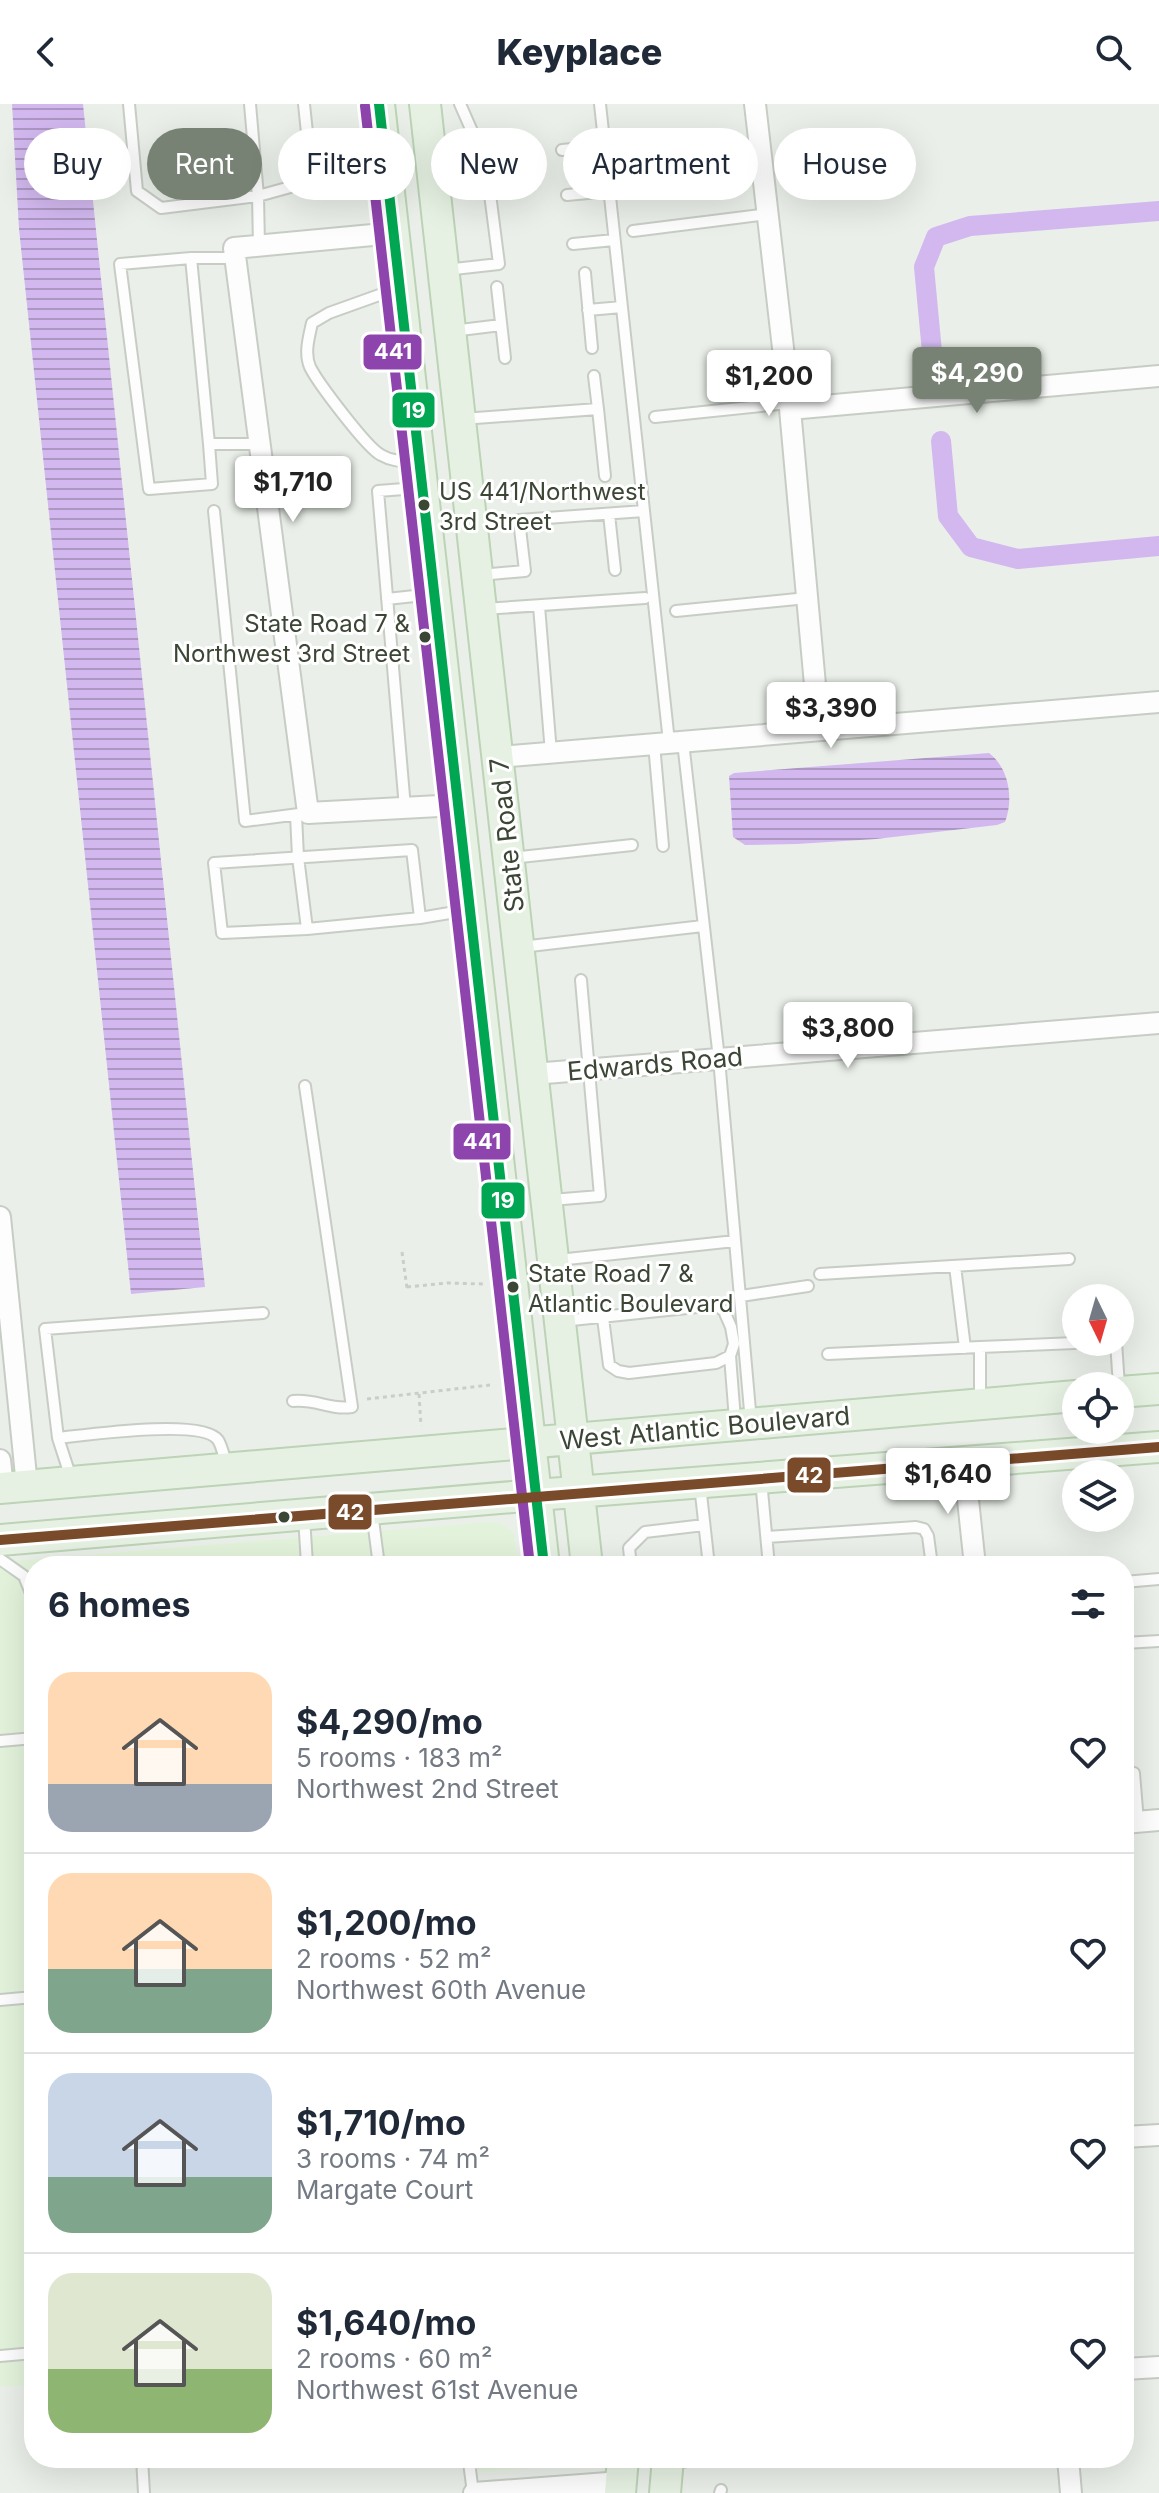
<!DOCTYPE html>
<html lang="en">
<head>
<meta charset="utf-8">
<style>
	:root { --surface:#fff; --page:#f6f6f7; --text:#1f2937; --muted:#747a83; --line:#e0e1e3; --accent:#788274 }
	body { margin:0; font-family:Inter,sans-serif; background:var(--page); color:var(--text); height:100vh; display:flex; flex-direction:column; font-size:30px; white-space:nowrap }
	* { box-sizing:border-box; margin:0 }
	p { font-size:26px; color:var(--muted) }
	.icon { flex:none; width:44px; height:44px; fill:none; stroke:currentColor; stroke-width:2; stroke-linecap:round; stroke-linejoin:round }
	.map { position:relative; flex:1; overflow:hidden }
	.drawer { position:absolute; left:24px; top:1452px; width:1110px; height:912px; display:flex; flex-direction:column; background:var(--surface); border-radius:32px; box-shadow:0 8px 32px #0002 }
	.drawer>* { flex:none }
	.top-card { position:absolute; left:24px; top:24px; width:1112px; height:72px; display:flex; gap:16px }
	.needle { width:52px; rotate:175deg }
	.controls { position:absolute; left:1062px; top:1180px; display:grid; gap:16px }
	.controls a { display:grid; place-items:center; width:72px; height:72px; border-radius:50%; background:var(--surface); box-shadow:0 8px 32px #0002; font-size:40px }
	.price { position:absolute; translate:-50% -68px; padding:0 18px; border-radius:8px; background:#fff; color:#222; font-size:26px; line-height:52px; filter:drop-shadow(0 2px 4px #0008) }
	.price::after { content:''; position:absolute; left:50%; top:48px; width:24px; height:18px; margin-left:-12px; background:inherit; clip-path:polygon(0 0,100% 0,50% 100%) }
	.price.on { background:var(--accent); color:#fff }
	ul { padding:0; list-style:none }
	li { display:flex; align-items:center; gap:24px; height:200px; padding:0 24px }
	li+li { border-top:2px solid var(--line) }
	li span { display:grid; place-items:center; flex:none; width:224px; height:160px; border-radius:24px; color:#555 }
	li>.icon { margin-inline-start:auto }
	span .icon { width:96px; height:96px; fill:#fffc; stroke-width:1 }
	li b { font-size:34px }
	h2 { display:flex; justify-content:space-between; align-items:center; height:96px; padding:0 24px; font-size:34px }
	.tag { padding:0 28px; border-radius:36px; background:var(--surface); box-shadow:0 8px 32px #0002; font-size:28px; line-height:72px }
	.tag.on { background:var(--accent); color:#fff }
	header { display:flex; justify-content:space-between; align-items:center; height:104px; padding:0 24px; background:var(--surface); font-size:36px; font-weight:800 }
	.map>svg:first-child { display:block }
</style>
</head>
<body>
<header><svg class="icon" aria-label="back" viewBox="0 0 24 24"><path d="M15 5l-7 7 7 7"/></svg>Keyplace<svg class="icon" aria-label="search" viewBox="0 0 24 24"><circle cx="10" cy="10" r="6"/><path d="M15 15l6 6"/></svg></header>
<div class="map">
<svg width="1159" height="2389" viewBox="0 0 1159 2389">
	<defs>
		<pattern id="water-rules" width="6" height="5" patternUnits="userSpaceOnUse" patternTransform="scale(2)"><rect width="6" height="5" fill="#d2b8ef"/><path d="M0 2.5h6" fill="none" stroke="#ac97c2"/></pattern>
	</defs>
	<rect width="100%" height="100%" fill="#eaf0e9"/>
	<path fill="#e3f3db" d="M489 1418 501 1419 514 1429 518 1462H34V2281L0 2283V1458Z
		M478 2354H594L590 2359 479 2368Z"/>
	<path fill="url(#water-rules)" d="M12 0H83L205 1183 131 1190 19 125Z
		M989 649C1009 664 1014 695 1005 718L997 721 876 735 797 740 745 741 733 733 729 672 734 669Z"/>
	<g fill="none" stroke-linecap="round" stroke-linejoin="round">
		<path stroke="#d2b8ef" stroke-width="20" d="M932 248 924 163 936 133 970 122 1159 107
			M941 337 948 412 971 443 1018 455 1159 442"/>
		<g stroke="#c7cdc5" stroke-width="14">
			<path id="lane" d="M129 0 137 87 161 104 258 92 312 77 304 0
				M250 0 258 92 259 142
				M600 0 669 638
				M562 46 604 42
				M567 91 609 87
				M633 127 768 110
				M573 140 614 136
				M191 154H236
				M445 166 499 160 486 59 460 0
				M585 169 592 244
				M497 183 505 254
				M396 185 329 209 312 219C309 233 304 249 310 263 318 279 367 344 381 351 393 358 405 357 418 358
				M588 206 622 203
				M452 227 501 221
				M594 272 598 305
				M655 313 789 299
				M462 315 598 305 605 372
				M209 340 212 380 149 385 120 160 191 154 209 340H260
				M214 407 245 717 299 710
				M609 410 615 466
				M480 471 525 467 519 416 644 407
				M387 495 433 490
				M539 502 551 649
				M484 505 645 494
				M676 507 807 494
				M683 638 719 955 751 1318
				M654 640 663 742
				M405 704 378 387 417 384
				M296 711 298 753 307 825 222 829 214 759 412 746 420 814 467 806
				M511 754 632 741
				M307 825 420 814
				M521 843 703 822
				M551 1096 600 1092 581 876
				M558 1156 735 1137
				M955 1162 965 1244
				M820 1170 1069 1155
				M741 1192 808 1182
				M603 1214 609 1261 618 1267 629 1269 716 1259 730 1252
				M562 1217 716 1201 724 1207 731 1223 734 1240 730 1252 735 1316
				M1116 1238 1119 1282
				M828 1250 980 1243
				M293 1297C318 1295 328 1306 352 1303L305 982
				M980 1298V1243L1075 1239
				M58 1334C86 1331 203 1314 218 1336 222 1342 224 1353 226 1359
				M71 1374 58 1334 45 1225 263 1209
				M761 1376 769 1462
				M700 1381 709 1462
				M372 1408 379 1462
				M304 1413 307 1460
				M767 1433 916 1423 924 1425 928 1432 932 1462
				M0 1455 24 1472 34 1497
				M295 1462 351 1459 352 1462
				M449 1462 474 1459V1462
				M631 1462 629 1444 645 1428 704 1421
				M1124 1478 1159 1475
				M1124 1539 1159 1537
				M0 1637 34 1634
				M1134 1669 1138 1718
				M0 1896 34 1893
				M0 2252 34 2249
				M142 2354 144 2389
				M511 2355 525 2354
				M669 2361 701 2354
				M473 2389 469 2358 510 2354
				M720 2389 721 2386"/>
		</g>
		<g stroke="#c7cdc5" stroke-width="24">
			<path id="street" d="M755 0 790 305 819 625
				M394 129 234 144 308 709 458 701
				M790 305 1159 272
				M499 653 1159 598
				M533 970 1159 919
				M0 1113 27 1382
				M0 1356 3 1384
				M964 1358 975 1462
				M1124 1719 1159 1716
				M1124 2033 1159 2031
				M1124 2265 1159 2263
				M1068 2354 1071 2389
				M474 2389 621 2378"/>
		</g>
		<g stroke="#bcd3b6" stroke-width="34">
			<path id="primary" d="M379 0 544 1462
				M425 0 587 1462
				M1120 1288 1159 1285
				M0 1384 1076 1292
				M0 1436 536 1391 1159 1343
				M620 2389 623 2354
				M665 2389 668 2354"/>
		</g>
		<path stroke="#c9cec6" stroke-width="3" stroke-dasharray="4 4" stroke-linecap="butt" d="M402 1148 407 1184
			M407 1183 447 1179 484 1180
			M419 1290 421 1322
			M367 1295 490 1281"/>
		<use href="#lane" stroke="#fcfdfc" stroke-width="10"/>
		<use href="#street" stroke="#fcfdfc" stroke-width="20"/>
		<use href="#primary" stroke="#e6f1e3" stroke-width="30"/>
		<g stroke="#fff" stroke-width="16">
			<path id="bus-1" d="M379 0 544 1462"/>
		</g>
		<g stroke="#fff" stroke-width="16">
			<path id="bus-2" d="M365 2 530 1462"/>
		</g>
		<g stroke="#fff" stroke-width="16">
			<path id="bus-3" d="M0 1436 1159 1343"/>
		</g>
		<use href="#bus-1" stroke="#00a651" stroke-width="10"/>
		<use href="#bus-2" stroke="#8e44ad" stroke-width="10"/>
		<use href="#bus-3" stroke="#7a4b2a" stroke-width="10"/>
	</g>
	<g fill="#3b4635" stroke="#fff" stroke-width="3">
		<circle cx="424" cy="401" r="7"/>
		<circle cx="425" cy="533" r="7"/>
		<circle cx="513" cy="1183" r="7"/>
		<circle cx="284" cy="1413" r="7"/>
	</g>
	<g text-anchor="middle" stroke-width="6" stroke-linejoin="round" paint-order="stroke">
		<g font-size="24" fill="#3b4635" stroke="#fff" text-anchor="start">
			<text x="439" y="396">US 441/Northwest<tspan x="439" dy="30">3rd Street</tspan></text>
			<text x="410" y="528" text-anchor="end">State Road 7 &amp;<tspan x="410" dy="30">Northwest 3rd Street</tspan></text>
			<text x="528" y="1178">State Road 7 &amp;<tspan x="528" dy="30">Atlantic Boulevard</tspan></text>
		</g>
		<g font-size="26" fill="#3b4635" stroke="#fff">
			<text transform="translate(507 731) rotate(-96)" y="9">State Road 7</text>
			<text transform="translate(655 960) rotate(-5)" y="9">Edwards Road</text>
			<text transform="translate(705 1324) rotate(-5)" y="9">West Atlantic Boulevard</text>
		</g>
	</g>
	<g stroke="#fff" stroke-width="3">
		<rect x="362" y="229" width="61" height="38" rx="8" fill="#8e44ad"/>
		<rect x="391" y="287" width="45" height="38" rx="8" fill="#00a651"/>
		<rect x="452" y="1018" width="60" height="39" rx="8" fill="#8e44ad"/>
		<rect x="480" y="1077" width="46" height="39" rx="8" fill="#00a651"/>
		<rect x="786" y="1352" width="46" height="38" rx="8" fill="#7a4b2a"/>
		<rect x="327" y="1389" width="46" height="38" rx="8" fill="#7a4b2a"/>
	</g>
	<g font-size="22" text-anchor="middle" font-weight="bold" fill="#fff">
		<text x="393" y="255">441</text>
		<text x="414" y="314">19</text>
		<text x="482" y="1045">441</text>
		<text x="503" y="1104">19</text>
		<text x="809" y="1379">42</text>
		<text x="350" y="1416">42</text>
	</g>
</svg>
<div class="controls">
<a><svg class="needle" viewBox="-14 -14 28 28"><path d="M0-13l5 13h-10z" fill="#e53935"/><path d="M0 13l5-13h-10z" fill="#747a83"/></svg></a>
<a><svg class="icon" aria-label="locate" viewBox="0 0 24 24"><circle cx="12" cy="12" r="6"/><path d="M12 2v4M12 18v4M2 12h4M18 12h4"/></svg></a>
<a><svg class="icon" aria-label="layers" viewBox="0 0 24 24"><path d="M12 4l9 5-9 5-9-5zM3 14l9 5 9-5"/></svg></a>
</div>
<b class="price on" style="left:977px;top:311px">$4,290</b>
<b class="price" style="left:769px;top:314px">$1,200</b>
<b class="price" style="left:293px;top:420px">$1,710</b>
<b class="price" style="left:831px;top:646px">$3,390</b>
<b class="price" style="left:848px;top:966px">$3,800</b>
<b class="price" style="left:948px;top:1412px">$1,640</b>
<div class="top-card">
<a class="tag">Buy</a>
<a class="tag on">Rent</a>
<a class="tag">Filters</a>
<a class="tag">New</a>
<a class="tag">Apartment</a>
<a class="tag">House</a>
</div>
<section class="drawer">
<h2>6 homes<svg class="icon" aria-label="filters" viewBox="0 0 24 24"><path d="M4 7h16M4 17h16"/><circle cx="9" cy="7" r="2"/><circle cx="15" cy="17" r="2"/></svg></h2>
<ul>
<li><span style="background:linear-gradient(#ffd9b3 70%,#9aa5b1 0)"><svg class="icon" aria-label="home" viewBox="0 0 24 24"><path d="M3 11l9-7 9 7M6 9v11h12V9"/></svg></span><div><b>$4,290/mo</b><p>5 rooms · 183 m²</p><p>Northwest 2nd Street</p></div><svg class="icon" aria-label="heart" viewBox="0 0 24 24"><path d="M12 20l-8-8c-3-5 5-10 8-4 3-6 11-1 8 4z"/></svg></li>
<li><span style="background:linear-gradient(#ffd9b3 60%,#7fa58c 0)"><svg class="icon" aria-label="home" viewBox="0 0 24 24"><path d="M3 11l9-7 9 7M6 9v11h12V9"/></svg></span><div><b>$1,200/mo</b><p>2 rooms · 52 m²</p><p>Northwest 60th Avenue</p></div><svg class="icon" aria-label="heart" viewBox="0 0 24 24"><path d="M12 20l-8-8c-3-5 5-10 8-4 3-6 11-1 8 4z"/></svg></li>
<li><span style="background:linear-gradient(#c9d6e8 65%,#7fa58c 0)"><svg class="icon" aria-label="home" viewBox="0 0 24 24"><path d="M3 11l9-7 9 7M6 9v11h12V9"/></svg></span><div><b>$1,710/mo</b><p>3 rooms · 74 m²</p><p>Margate Court</p></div><svg class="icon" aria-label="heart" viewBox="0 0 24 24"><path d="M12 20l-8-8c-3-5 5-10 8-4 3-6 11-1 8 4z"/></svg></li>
<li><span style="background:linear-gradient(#dfe7d0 60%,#8fb573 0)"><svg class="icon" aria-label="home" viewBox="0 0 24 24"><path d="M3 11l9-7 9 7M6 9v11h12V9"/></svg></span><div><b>$1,640/mo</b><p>2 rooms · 60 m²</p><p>Northwest 61st Avenue</p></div><svg class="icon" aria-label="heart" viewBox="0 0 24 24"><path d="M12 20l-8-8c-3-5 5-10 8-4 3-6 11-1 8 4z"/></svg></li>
</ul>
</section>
</div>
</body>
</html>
